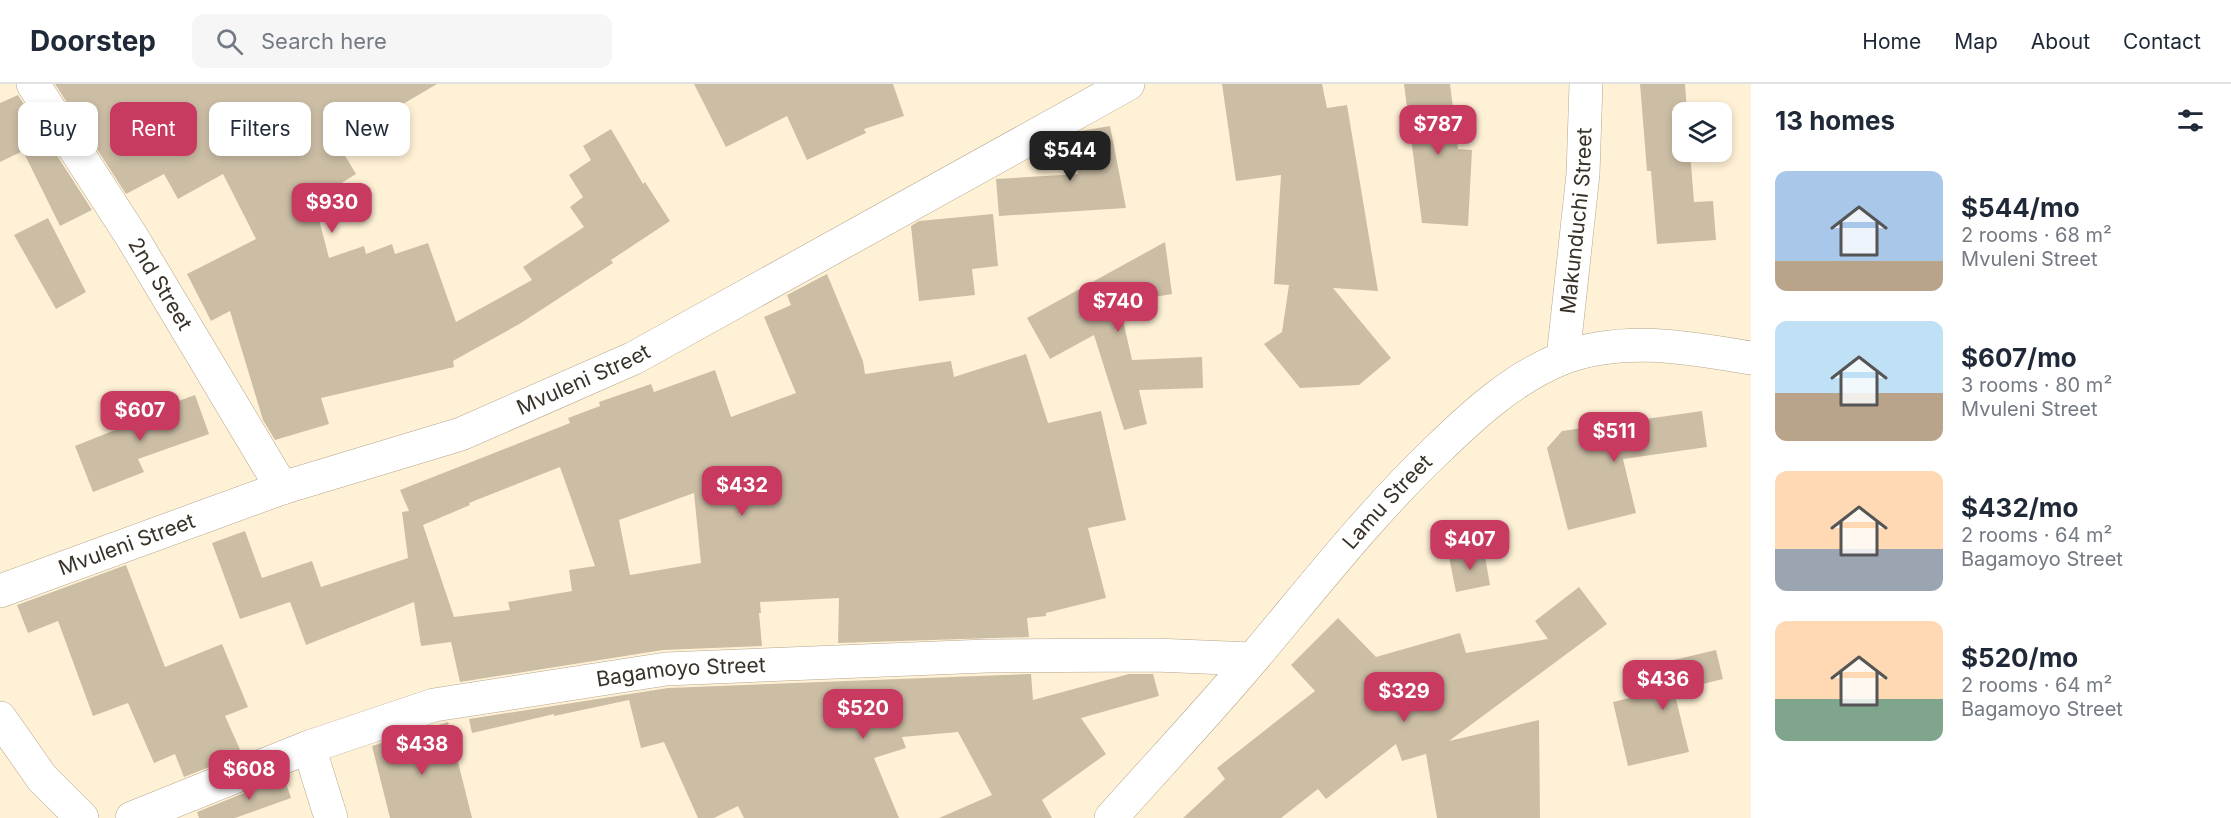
<!DOCTYPE html>
<html lang="en">
<head>
<meta charset="utf-8">
<style>
	:root { --surface:#fff; --page:#f6f6f7; --text:#1f2937; --muted:#747a83; --line:#e0e1e3; --accent:#c93a60 }
	body { margin:0; font-family:Inter,sans-serif; background:var(--page); color:var(--text); height:100vh; display:flex; flex-direction:column; font-size:22px; white-space:nowrap }
	* { box-sizing:border-box; margin:0 }
	p { font-size:20px; color:var(--muted) }
	.icon { flex:none; width:33px; height:33px; fill:none; stroke:currentColor; stroke-width:2; stroke-linecap:round; stroke-linejoin:round }
	.map { position:relative; flex:1; overflow:hidden }
	.details { display:flex; flex-direction:column; background:var(--surface); width:480px }
	.details>* { flex:none }
	.hud { position:absolute; left:18px; top:18px; width:570px; height:54px; display:flex; gap:12px }
	.tools { position:absolute; left:1672px; top:18px; display:grid; gap:12px }
	.tools a { display:grid; place-items:center; width:60px; height:60px; border-radius:12px; background:var(--surface); box-shadow:0 3px 9px #0003; font-size:30px }
	.price { position:absolute; translate:-50% -51px; padding:0 14px; border-radius:12px; background:var(--accent); color:#fff; font-size:20px; line-height:39px; filter:drop-shadow(0 2px 3px #0008) }
	.price::after { content:''; position:absolute; left:50%; top:36px; width:18px; height:14px; margin-left:-9px; background:inherit; clip-path:polygon(0 0,100% 0,50% 100%) }
	.price.current { background:#222; color:#fff }
	ul { padding:0; list-style:none }
	li { display:flex; align-items:center; gap:18px; height:150px; padding:0 24px }
	li span { display:grid; place-items:center; flex:none; width:168px; height:120px; border-radius:12px; color:#555 }
	li>.icon { margin-inline-start:auto }
	span .icon { width:72px; height:72px; fill:#fffc; stroke-width:1 }
	li b { font-size:26px }
	h2 { display:flex; justify-content:space-between; align-items:center; height:72px; padding:0 24px; font-size:26px }
	.pill { padding:0 21px; border-radius:12px; background:var(--surface); box-shadow:0 3px 9px #0003; font-size:21px; line-height:54px }
	.pill.current { background:var(--accent); color:#fff }
	header { display:flex; align-items:center; gap:36px; box-sizing:border-box; height:84px; padding:0 30px; background:var(--surface); border-bottom:2px solid var(--line) }
	header strong { font-size:28px }
	nav { display:flex; gap:33px; margin-inline-start:auto; font-size:21px }
	.search { width:420px; height:54px; background:var(--page); display:flex; align-items:center; gap:15px; box-sizing:border-box; padding:0 21px; border-radius:12px; color:var(--muted); font-size:22px }
	main { display:flex; flex:1; min-height:0 }
	.map>svg:first-child { display:block }
</style>
</head>
<body>
<header>
<strong>Doorstep</strong>
<div class="search"><svg class="icon" aria-label="search" viewBox="0 0 24 24"><circle cx="10" cy="10" r="6"/><path d="M15 15l6 6"/></svg>Search here</div>
<nav><a>Home</a><a>Map</a><a>About</a><a>Contact</a></nav>
</header>
<main>
<div class="map">
<svg width="1751" height="734" viewBox="0 0 1751 734">
	<rect width="100%" height="100%" fill="#fff1d6"/>
	<path fill="#ccbea5" fill-rule="evenodd" d="M55 0H437L342 56 338 60 356 90 314 116 329 174 364 162 366 170 392 160 395 170 428 159 456 238 532 196 523 183 584 143 570 123 583 113 569 91 591 76 583 62 611 45 643 100 645 98 670 137 611 176 613 179 521 239 453 277 454 283 321 314 329 340 275 356 263 336 230 227 211 237 187 190 256 155 223 90 178 115 164 90 126 110Z
		M694 0H893L904 32 864 45 866 49 807 76 787 32 726 63Z
		M1222 0H1322L1327 24 1347 21 1378 207 1333 204 1391 274 1359 301 1300 304 1264 260 1282 248 1289 201 1274 200 1281 91 1236 97Z
		M1404 0H1450L1458 65 1472 66 1468 142 1422 139Z
		M1640 0H1685L1687 28H1683V68H1690L1694 118 1713 117 1716 156 1657 160 1651 87H1647Z
		M18 11 92 126 60 142 23 67 0 78V19Z
		M1110 42 1126 124 999 132 996 95 1078 90 1071 53 1081 47Z
		M993 130 998 182 972 185 975 211 919 217 911 142 919 137Z
		M48 134 86 208 56 225 14 151Z
		M1165 158 1172 210 1119 219 1132 276 1202 273 1203 304 1139 306 1147 340 1124 346 1094 251 1050 275 1027 234Z
		M827 190 863 277 865 290 951 277 954 293 1026 270 1048 339 1101 327 1126 436 1088 444 1106 514 1046 529V532L1027 534 1029 553 838 559 839 514 760 518 761 529H759L762 562 663 566 460 598 451 558 421 562 414 518 306 561 290 518 240 535 212 459 245 447 262 494 312 477 321 503 408 474 402 428 409 427 400 406 570 339 568 334 600 322 599 318 651 300 654 308 715 286 731 333 796 309 764 233 791 221 787 211ZM560 383 595 482 569 486 572 507 508 518 510 526 454 533 423 441 470 421 469 419ZM694 409 701 479 630 491 619 436Z
		M195 311 209 350 138 375 144 388 93 408 75 362 150 332 148 328Z
		M1702 327 1707 363 1623 375 1636 429 1568 446 1547 364 1562 347Z
		M1484 467 1490 501 1456 508 1449 473Z
		M126 481 165 583 222 560 248 623 225 632 242 670 184 693 175 670 154 679 128 619 93 632 58 537 28 549 17 521Z
		M1579 503 1607 540 1449 657 1539 636 1540 734H1437L1426 670 1402 677 1396 660 1326 715 1318 705 1281 734H1183L1225 695 1217 684 1315 607 1291 581 1338 534 1376 573 1460 549 1466 569 1548 555 1535 537Z
		M1716 566 1723 595 1674 607 1689 668 1628 682 1613 618 1667 605 1661 579Z
		M1031 590 1033 616 1129 590H1153L1159 612 1081 634 1106 670 1042 716 1052 734H939L992 711 958 648 902 653 906 664 874 674 899 734H744L738 722 714 734H698L664 658 641 664 629 616 554 632V630L472 649 469 635 668 604Z
		M448 638 472 734H390L372 662Z
		M284 693 291 714 235 734H199L197 728Z"/>
	<g fill="none" stroke-linecap="round" stroke-linejoin="round">
		<g stroke="#b4a68d" stroke-width="34">
			<g id="minor">
				<path id="s1" d="M33 0 132 153 282 404"/>
				<path id="s2" d="M1563 274 1583 90 1586 0"/>
				<path id="s3" d="M0 507 282 404 461 350 634 274 1128 0"/>
				<path d="M0 634 42 694 82 734"/>
				<path d="M309 663 331 734"/>
				<path id="s4" d="M132 734 309 663 434 621 666 585 986 572 1155 571 1252 575"/>
				<path id="s5" d="M1111 734C1159 680 1209 627 1256 571 1314 502 1370 430 1436 367 1473 331 1513 294 1563 274 1624 251 1689 264 1751 274"/>
			</g>
		</g>
		<use href="#minor" stroke="#fff" stroke-width="33"/>
	</g>
	<g text-anchor="middle" stroke-width="6" stroke-linejoin="round" paint-order="stroke">
		<g font-size="21" fill="#383228" stroke="#fff">
			<text dy="7" stroke="none"><textPath href="#s2" startOffset="138">Makunduchi Street</textPath></text>
			<text dy="7" stroke="none"><textPath href="#s1" startOffset="237">2nd Street</textPath></text>
			<text dy="7" stroke="none"><textPath href="#s3" startOffset="621">Mvuleni Street</textPath></text>
			<text dy="7" stroke="none"><textPath href="#s5" startOffset="420">Lamu Street</textPath></text>
			<text dy="7" stroke="none"><textPath href="#s3" startOffset="135">Mvuleni Street</textPath></text>
			<text dy="7" stroke="none"><textPath href="#s4" startOffset="572">Bagamoyo Street</textPath></text>
		</g>
	</g>
</svg>
<div class="tools">
<a><svg class="icon" aria-label="layers" viewBox="0 0 24 24"><path d="M12 4l9 5-9 5-9-5zM3 14l9 5 9-5"/></svg></a>
</div>
<b class="price" style="left:1438px;top:72px">$787</b>
<b class="price current" style="left:1070px;top:98px">$544</b>
<b class="price" style="left:332px;top:150px">$930</b>
<b class="price" style="left:1118px;top:249px">$740</b>
<b class="price" style="left:140px;top:358px">$607</b>
<b class="price" style="left:1614px;top:379px">$511</b>
<b class="price" style="left:742px;top:433px">$432</b>
<b class="price" style="left:1470px;top:487px">$407</b>
<b class="price" style="left:1663px;top:627px">$436</b>
<b class="price" style="left:1404px;top:639px">$329</b>
<b class="price" style="left:863px;top:656px">$520</b>
<b class="price" style="left:422px;top:692px">$438</b>
<b class="price" style="left:249px;top:717px">$608</b>
<div class="hud">
<a class="pill">Buy</a>
<a class="pill current">Rent</a>
<a class="pill">Filters</a>
<a class="pill">New</a>
</div>
</div>
<section class="details">
<h2>13 homes<svg class="icon" aria-label="filters" viewBox="0 0 24 24"><path d="M4 7h16M4 17h16"/><circle cx="9" cy="7" r="2"/><circle cx="15" cy="17" r="2"/></svg></h2>
<ul>
<li><span style="background:linear-gradient(#a9c7e8 75%,#b9a48a 0)"><svg class="icon" aria-label="home" viewBox="0 0 24 24"><path d="M3 11l9-7 9 7M6 9v11h12V9"/></svg></span><div><b>$544/mo</b><p>2 rooms · 68 m²</p><p>Mvuleni Street</p></div></li>
<li><span style="background:linear-gradient(#bfe0f5 60%,#b9a48a 0)"><svg class="icon" aria-label="home" viewBox="0 0 24 24"><path d="M3 11l9-7 9 7M6 9v11h12V9"/></svg></span><div><b>$607/mo</b><p>3 rooms · 80 m²</p><p>Mvuleni Street</p></div></li>
<li><span style="background:linear-gradient(#ffd9b3 65%,#9aa5b1 0)"><svg class="icon" aria-label="home" viewBox="0 0 24 24"><path d="M3 11l9-7 9 7M6 9v11h12V9"/></svg></span><div><b>$432/mo</b><p>2 rooms · 64 m²</p><p>Bagamoyo Street</p></div></li>
<li><span style="background:linear-gradient(#ffd9b3 65%,#7fa58c 0)"><svg class="icon" aria-label="home" viewBox="0 0 24 24"><path d="M3 11l9-7 9 7M6 9v11h12V9"/></svg></span><div><b>$520/mo</b><p>2 rooms · 64 m²</p><p>Bagamoyo Street</p></div></li>
</ul>
</section>
</main>
</body>
</html>
